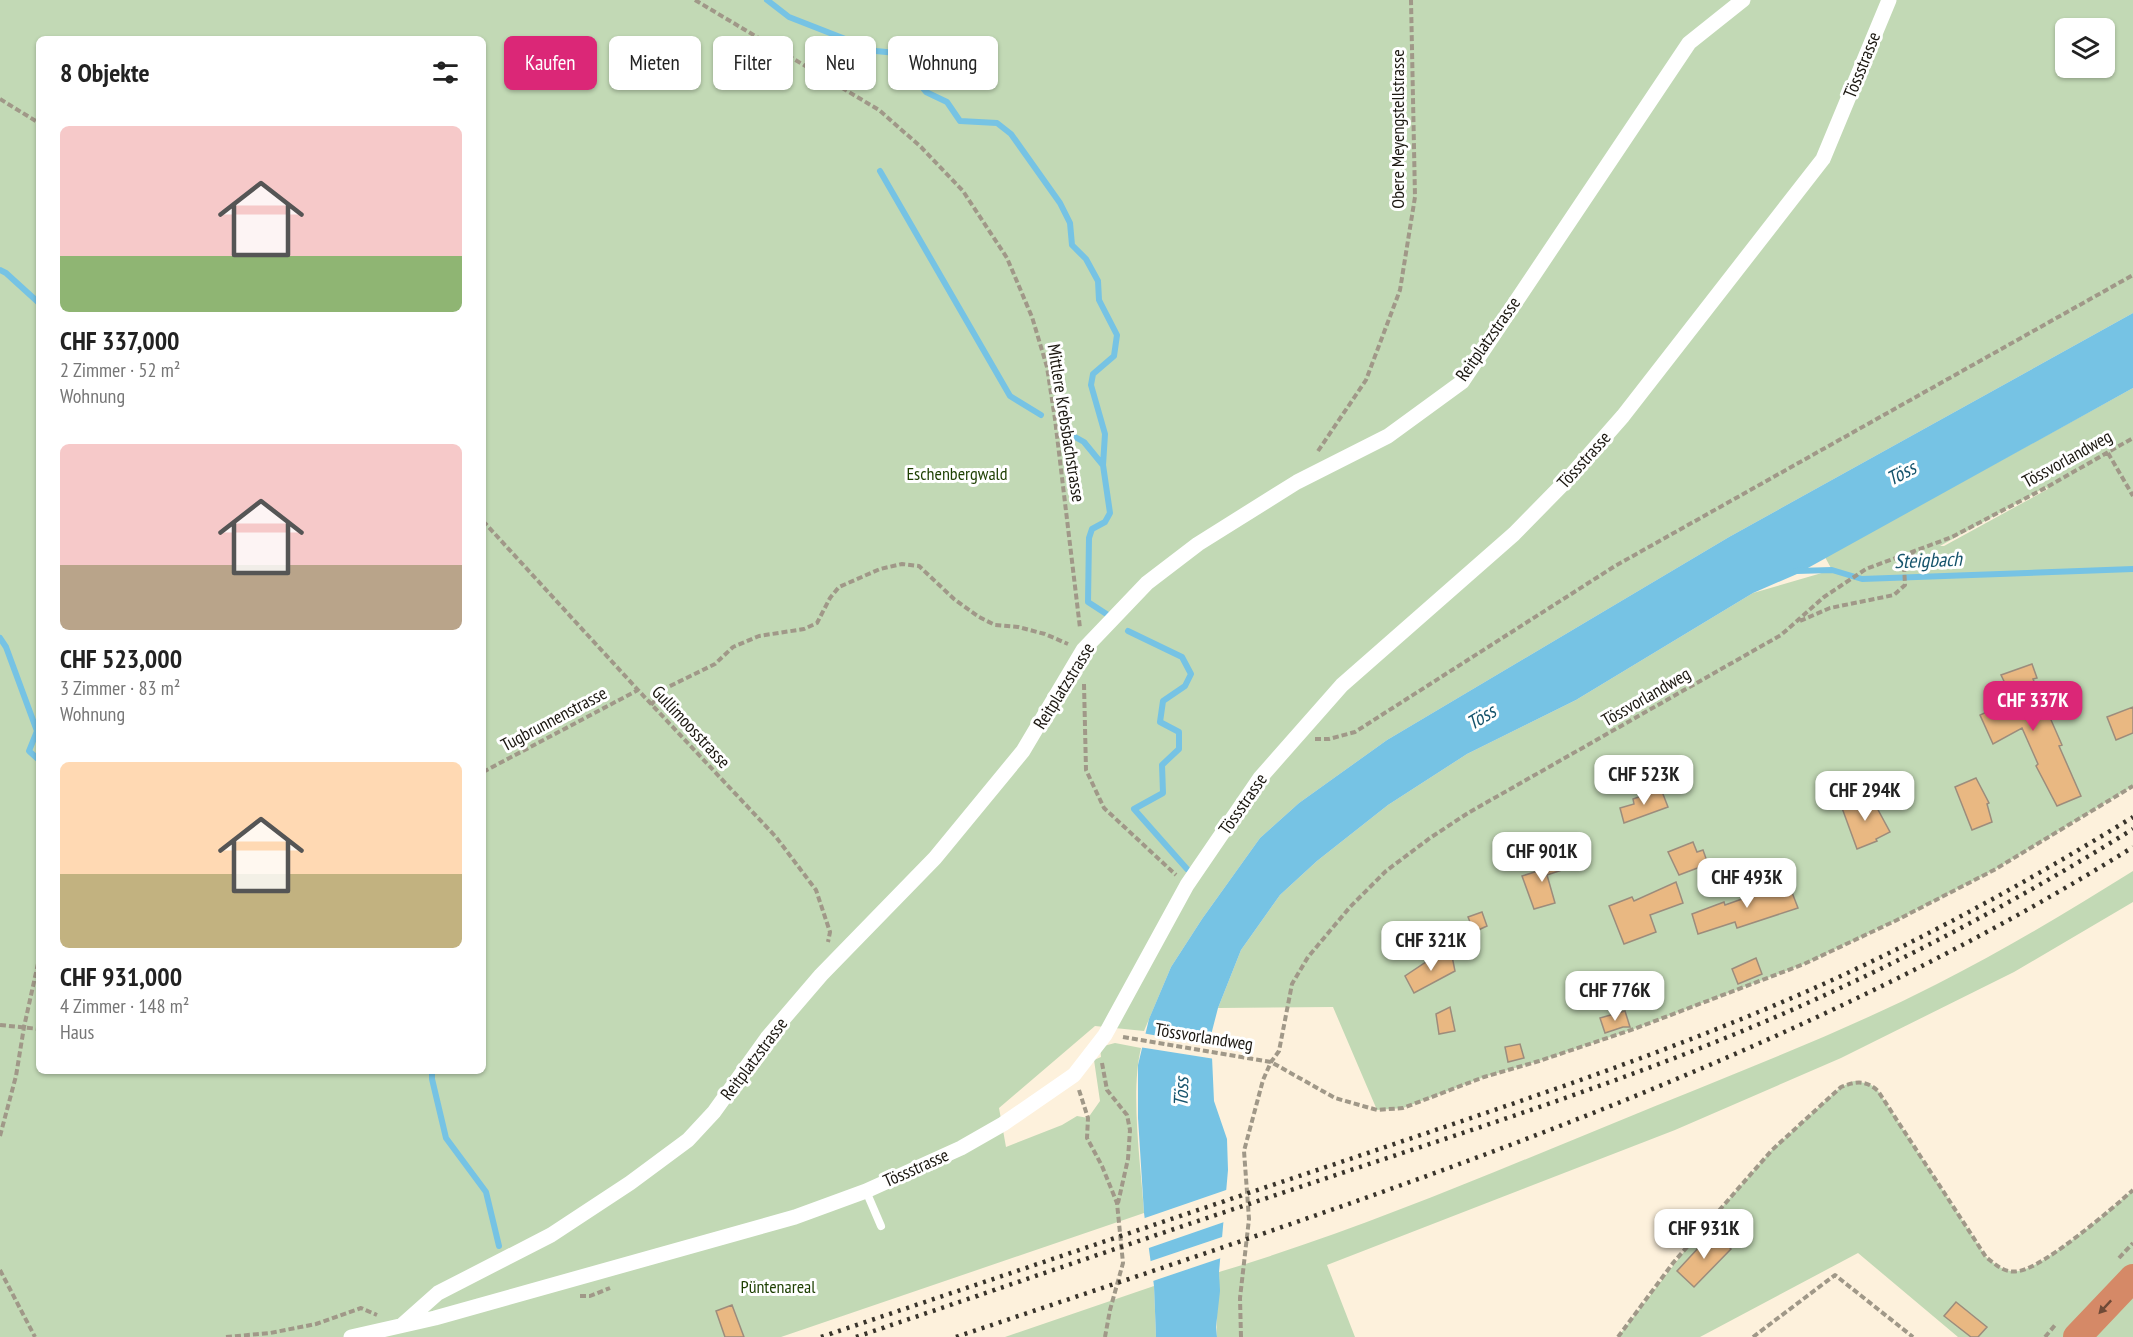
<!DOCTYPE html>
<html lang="de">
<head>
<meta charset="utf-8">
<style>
	:root { --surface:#fff; --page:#f2f2f2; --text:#222; --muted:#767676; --accent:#db2777 }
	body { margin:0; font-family:"PT Sans Narrow",sans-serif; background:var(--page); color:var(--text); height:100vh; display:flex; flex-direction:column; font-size:22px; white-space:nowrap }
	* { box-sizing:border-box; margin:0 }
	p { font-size:20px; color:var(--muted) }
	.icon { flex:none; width:33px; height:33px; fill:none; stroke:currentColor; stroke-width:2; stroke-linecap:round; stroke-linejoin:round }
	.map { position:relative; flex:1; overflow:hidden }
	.drawer { position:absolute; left:36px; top:36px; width:450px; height:1038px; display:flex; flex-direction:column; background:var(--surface); border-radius:9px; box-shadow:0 2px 4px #0004 }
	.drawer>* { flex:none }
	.banner { position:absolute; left:504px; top:36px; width:570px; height:54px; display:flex; gap:12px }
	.controls { position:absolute; left:2055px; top:18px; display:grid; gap:12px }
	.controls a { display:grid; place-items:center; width:60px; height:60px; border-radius:9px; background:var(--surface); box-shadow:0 2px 4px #0004; font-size:30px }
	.price { position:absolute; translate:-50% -51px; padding:0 14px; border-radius:12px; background:#fff; color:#222; font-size:20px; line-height:39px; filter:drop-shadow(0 2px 3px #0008) }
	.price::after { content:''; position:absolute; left:50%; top:36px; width:18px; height:14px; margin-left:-9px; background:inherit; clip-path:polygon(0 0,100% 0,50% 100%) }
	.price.selected { background:var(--accent); color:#fff }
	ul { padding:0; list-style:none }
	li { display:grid; align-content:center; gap:12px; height:318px; padding:0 24px }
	li span { display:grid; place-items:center; height:186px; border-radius:9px; color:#555 }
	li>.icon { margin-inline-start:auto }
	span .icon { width:108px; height:108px; fill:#fffc; stroke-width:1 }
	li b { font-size:26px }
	h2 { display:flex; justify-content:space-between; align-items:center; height:72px; padding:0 24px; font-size:26px }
	.pill { padding:0 21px; border-radius:9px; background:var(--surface); box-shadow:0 2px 4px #0004; font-size:21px; line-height:54px }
	.pill.selected { background:var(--accent); color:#fff }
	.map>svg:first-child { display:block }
</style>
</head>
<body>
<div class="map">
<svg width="2133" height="1337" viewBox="0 0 2133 1337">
	<rect width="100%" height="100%" fill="#fdf1dc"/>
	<path fill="#c2d9b5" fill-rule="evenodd" d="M0 0H2133V313L1729 537 1387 740 1299 803 1260 838 1202 919 1171 967 1144 1031 1095 1026 999 1108 1006 1147 1062 1125 1077 1116 1088 1118 1100 1101 1094 1060 1101 1057 1100 1047 1115 1043 1141 1048C1130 1094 1141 1165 1144 1213L781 1337H0ZM2066 28H2104V68H2066ZM39 39H483V1071H39Z
		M2133 388V786L1994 870 1897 920 1804 964 1634 1029 1539 1061 1484 1077 1403 1108 1377 1110 1333 1007 1218 1008 1241 950 1280 895 1317 861 1388 805 1467 754 1576 700 1753 593 1832 570 1825 557ZM2046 487 2048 489 1944 546H1940Z
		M2133 871V902L2014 972 1841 1058 1675 1130 1327 1265 1355 1337H1217C1215 1315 1220 1294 1219 1272 1354 1232 1484 1176 1614 1123 1722 1078 1833 1037 1937 984 2004 950 2069 911 2133 871Z
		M1854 1081 1870 1084 1878 1091 1986 1257C1996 1265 2005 1273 2019 1271 2044 1267 2112 1209 2133 1190V1337H1958L1858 1253 1700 1337H1618L1690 1244 1772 1150 1841 1087Z
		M1154 1286 1156 1337H1005Z"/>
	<path fill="#76c3e4" d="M2133 313V388L1797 574 1753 593 1576 700 1467 754 1388 805 1317 861 1280 895 1241 950 1218 1008 1211 1035 1214 1101 1227 1139 1228 1170 1219 1272 1220 1291 1216 1327 1217 1337H1156L1154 1286 1144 1213 1138 1118V1065L1149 1019 1171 967 1202 919 1260 838 1299 803 1387 740 1729 537Z"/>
	<path fill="#fdf1dc" d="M1142 1033 1214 1046 1215 1059 1139 1047Z
		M1229 1189 1227 1221 1146 1249 1142 1219Z
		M1225 1236 1224 1257 1150 1282 1148 1262Z"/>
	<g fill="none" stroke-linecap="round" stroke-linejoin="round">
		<path stroke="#76c3e4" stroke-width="6" d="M767 0 789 17 876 51 896 53 907 58 917 73 918 82 926 92 947 102 960 121 997 123 1011 134 1060 203 1070 223 1072 245 1086 259 1098 281 1099 300 1117 335 1114 356 1093 374 1091 385 1105 434 1103 465 1110 513 1105 522 1092 529 1089 538 1088 602 1108 615
			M880 171 1010 396 1041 415
			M0 270 6 273 39 303
			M1068 433 1084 442 1102 464
			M1796 571 1832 570 1862 579 2133 569
			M1128 631 1182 657 1191 674 1185 686 1163 701 1160 722 1179 732V749L1162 765 1163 793 1134 809 1187 869
			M0 638 6 647 37 731 29 751 39 760
			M432 1071V1079L446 1138 486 1192 499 1246"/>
	</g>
	<path fill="#e9b882" stroke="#9c8c7c" stroke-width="1.5" d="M2032 664 2037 678 2033 679 2062 745 2059 746 2081 796 2057 806 2036 766 2038 764 2022 728 1993 744 1980 715 2013 700 2001 675Z
		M2133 707V733L2116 740 2107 717Z
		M1976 778 1989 803 1987 804 1992 822 1972 830 1955 787Z
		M1661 789 1668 807 1624 823 1620 808 1634 804 1633 799Z
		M1870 795 1890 832 1876 839 1877 841 1857 849 1842 808Z
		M1579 840 1584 856 1566 863 1560 847Z
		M1693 842 1697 852 1703 850 1708 864 1679 875 1668 852Z
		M1557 856 1562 870 1547 875 1555 903 1534 909 1522 876 1538 871 1536 863Z
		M1676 882 1683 903 1650 915 1656 932 1624 944 1609 906 1632 897 1634 901Z
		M1788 882 1798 908 1737 928 1735 922 1698 934 1692 914 1724 902 1725 905 1759 893 1758 890Z
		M1482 912 1487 926 1474 932 1468 917Z
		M1451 951 1455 971 1414 993 1405 976 1432 958Z
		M1756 958 1762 974 1738 984 1732 969Z
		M1450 1007 1455 1031 1439 1034 1436 1014Z
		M1625 1011 1630 1027H1623L1605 1033 1600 1018Z
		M1520 1044 1524 1058 1508 1062 1505 1047Z
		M1713 1232 1731 1249 1694 1287 1677 1271Z
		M1956 1302 1987 1327 1978 1337H1971L1944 1316Z
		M732 1305 744 1337H725L716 1311Z"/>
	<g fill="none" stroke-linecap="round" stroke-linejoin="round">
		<path stroke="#a09888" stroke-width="4" stroke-dasharray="6 3" stroke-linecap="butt" d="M695 0 879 110 921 147 963 191 1007 258 1032 317 1047 367 1055 419 1080 628
			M0 99 39 123
			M1318 451 1366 380 1400 290 1415 197 1411 0
			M2108 453 2133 496
			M483 521 638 690 776 837 816 890 830 932 828 942
			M1800 621 1830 608 1894 595 1905 585 1904 565 1914 553
			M1084 684 1086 770 1104 808 1176 875
			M651 705 666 688 715 664 733 647 759 636 804 629 817 623 830 598 839 587 880 569 902 564 919 566 954 599 979 617 995 625 1018 627 1045 634 1068 644
			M1315 739H1329L1355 732 1615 566 2133 275
			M483 772 638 690
			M0 1025 39 1029
			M1123 1037 1271 1062 1335 1098 1377 1110 1403 1108 1484 1077 1539 1061 1634 1029 1804 964 1897 920 1994 870 2133 786
			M1102 1063 1107 1090 1127 1115 1130 1130 1128 1159 1118 1203
			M1079 1090 1088 1118 1087 1138 1102 1166 1117 1203 1123 1263 1110 1310 1105 1337
			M0 1136 16 1076 24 1027 39 959
			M2119 1258 2133 1243
			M0 1270 35 1337
			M580 1296H590L610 1288
			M226 1337 270 1333 316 1324 361 1308 377 1315
			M1241 1337 1240 1298 1249 1219 1244 1151 1263 1080 1271 1062 1279 1051 1292 984 1308 957 1350 907 1386 871 1430 838 1468 813 1781 635 1824 597 1866 569 1952 537 2047 487 2133 438
			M1618 1337 1673 1263 1772 1150 1841 1087C1856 1081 1866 1080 1878 1091L1986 1257C1996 1265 2005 1274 2019 1271 2044 1267 2112 1209 2133 1190
			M1753 1337 1835 1275 1913 1337
			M2045 1337 2056 1324"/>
		<path stroke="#fff" stroke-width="8" d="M866 1191 881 1226"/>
		<path stroke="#fff" stroke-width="15" d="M402 1325 438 1293 551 1235 630 1183 688 1140 714 1112 767 1038 821 975 935 858 1023 751 1083 650 1147 583 1198 544 1297 482 1388 436 1462 382 1689 43 1743 0
			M351 1337 435 1318 795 1217 866 1191 961 1148 1003 1124 1074 1075 1105 1035 1187 885 1260 778 1342 685 1514 534 1566 481 1623 416 1823 159 1889 0"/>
		<path stroke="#d58967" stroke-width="28" d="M2077 1337 2133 1278"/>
		<path stroke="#39342b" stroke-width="4.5" stroke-dasharray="3 6" stroke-linecap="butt" d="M821 1337C996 1278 1171 1219 1347 1160 1497 1109 1648 1060 1794 997 1912 946 2024 884 2133 817
			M856 1337C998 1289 1140 1240 1282 1193 1457 1134 1635 1080 1803 1005 1917 954 2027 895 2133 829
			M956 1337C1359 1201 1770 1074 2133 847"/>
	</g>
	<defs><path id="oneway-solid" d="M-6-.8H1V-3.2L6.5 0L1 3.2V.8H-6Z" transform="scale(1.5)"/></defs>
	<use fill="#6f4a37" href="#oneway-solid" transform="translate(2105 1307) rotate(133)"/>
	<g text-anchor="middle" stroke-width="6" stroke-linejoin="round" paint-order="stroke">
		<g font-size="18" fill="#1b1710" stroke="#fff">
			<text transform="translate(1862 65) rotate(-68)" y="6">Tössstrasse</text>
			<text transform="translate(1398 129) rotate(-90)" y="6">Obere Meyengstellstrasse</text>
			<text transform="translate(1488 339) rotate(-55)" y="6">Reitplatzstrasse</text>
			<text transform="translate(1066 423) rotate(81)" y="6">Mittlere Krebsbachstrasse</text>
			<text transform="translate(2067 459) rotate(-29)" y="6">Tössvorlandweg</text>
			<text transform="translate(1584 460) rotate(-48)" y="6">Tössstrasse</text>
			<text transform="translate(1064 686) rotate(-58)" y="6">Reitplatzstrasse</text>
			<text transform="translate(1646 697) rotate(-30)" y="6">Tössvorlandweg</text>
			<text transform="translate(554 719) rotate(-28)" y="6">Tugbrunnenstrasse</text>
			<text transform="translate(691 727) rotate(47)" y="6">Gullimoosstrasse</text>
			<text transform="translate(1243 804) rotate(-55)" y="6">Tössstrasse</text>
			<text transform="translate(1204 1037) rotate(9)" y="6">Tössvorlandweg</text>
			<text transform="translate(754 1059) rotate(-53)" y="6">Reitplatzstrasse</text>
			<text transform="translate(916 1168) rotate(-24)" y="6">Tössstrasse</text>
		</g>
		<g font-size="18" fill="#1d3f00" stroke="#fff">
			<text x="957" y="480">Eschenbergwald</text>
			<text x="778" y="1293">Püntenareal</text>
		</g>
		<g font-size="20" font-style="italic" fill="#16546c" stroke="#fff">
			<text transform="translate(1901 473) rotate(-28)" y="7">Töss</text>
			<text transform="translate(1928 560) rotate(-2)" y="7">Steigbach</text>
			<text transform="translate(1481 717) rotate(-31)" y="7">Töss</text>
			<text transform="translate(1181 1092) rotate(-88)" y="7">Töss</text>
		</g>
	</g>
</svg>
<div class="controls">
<a><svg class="icon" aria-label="layers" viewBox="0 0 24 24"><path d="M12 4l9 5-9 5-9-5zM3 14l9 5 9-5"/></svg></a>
</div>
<b class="price selected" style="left:2033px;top:732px">CHF 337K</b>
<b class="price" style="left:1644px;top:806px">CHF 523K</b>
<b class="price" style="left:1865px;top:822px">CHF 294K</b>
<b class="price" style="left:1542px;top:883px">CHF 901K</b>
<b class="price" style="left:1747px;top:909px">CHF 493K</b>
<b class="price" style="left:1431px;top:972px">CHF 321K</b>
<b class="price" style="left:1615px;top:1022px">CHF 776K</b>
<b class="price" style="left:1704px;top:1260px">CHF 931K</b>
<div class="banner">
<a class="pill selected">Kaufen</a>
<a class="pill">Mieten</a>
<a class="pill">Filter</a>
<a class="pill">Neu</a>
<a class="pill">Wohnung</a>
</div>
<section class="drawer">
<h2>8 Objekte<svg class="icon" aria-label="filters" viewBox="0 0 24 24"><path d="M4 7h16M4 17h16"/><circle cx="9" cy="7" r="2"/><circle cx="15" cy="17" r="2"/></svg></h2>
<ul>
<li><span style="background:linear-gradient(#f6c9c9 70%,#8fb573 0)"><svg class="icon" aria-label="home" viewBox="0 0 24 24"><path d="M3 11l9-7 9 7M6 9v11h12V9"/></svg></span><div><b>CHF 337,000</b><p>2 Zimmer · 52 m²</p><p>Wohnung</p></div></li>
<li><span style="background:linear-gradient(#f6c9c9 65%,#b9a48a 0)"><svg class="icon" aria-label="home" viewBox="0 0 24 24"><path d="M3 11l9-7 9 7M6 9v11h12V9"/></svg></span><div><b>CHF 523,000</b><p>3 Zimmer · 83 m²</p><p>Wohnung</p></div></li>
<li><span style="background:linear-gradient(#ffd9b3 60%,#c2b280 0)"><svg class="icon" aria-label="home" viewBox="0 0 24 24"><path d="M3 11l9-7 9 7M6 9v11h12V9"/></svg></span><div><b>CHF 931,000</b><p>4 Zimmer · 148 m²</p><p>Haus</p></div></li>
</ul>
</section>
</div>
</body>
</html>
